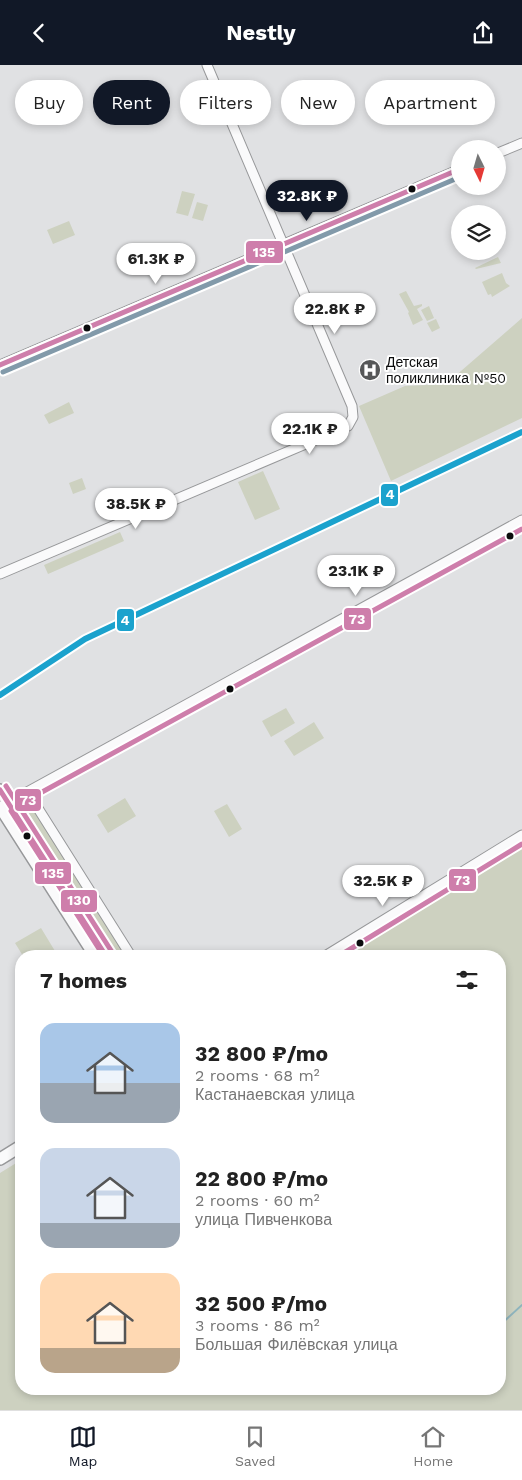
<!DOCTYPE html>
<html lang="en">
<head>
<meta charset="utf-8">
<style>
	:root { --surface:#fff; --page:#f6f6f6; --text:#222; --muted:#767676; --line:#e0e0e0; --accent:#111827 }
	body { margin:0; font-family:"Work Sans",sans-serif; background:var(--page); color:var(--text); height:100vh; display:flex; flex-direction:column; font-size:19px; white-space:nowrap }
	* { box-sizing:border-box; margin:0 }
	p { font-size:16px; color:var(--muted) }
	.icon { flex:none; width:28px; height:28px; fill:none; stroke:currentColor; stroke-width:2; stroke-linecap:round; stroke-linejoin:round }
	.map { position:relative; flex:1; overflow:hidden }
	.side { position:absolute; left:15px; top:885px; width:491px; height:445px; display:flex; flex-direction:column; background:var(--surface); border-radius:20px; box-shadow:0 2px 8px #0003 }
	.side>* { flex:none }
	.top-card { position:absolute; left:15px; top:15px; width:492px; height:45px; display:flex; gap:10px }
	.needle { width:32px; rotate:175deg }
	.controls { position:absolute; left:451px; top:75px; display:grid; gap:10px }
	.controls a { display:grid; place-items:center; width:55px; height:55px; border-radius:50%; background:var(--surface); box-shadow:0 2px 8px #0003; font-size:25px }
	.price { position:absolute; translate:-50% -42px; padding:0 11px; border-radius:18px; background:#fff; color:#222; font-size:16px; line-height:32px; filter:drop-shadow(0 1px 2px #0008) }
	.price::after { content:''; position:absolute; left:50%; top:30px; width:15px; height:11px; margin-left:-8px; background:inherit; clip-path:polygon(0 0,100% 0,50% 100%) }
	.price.on { background:var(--accent); color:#fff }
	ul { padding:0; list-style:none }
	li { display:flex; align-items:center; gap:15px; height:125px; padding:0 25px }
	li span { display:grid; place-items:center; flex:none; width:140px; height:100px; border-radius:15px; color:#555 }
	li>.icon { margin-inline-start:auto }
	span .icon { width:60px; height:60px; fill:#fffc; stroke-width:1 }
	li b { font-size:21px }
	h2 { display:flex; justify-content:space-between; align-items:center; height:60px; padding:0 25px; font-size:21px }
	.tag { padding:0 18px; border-radius:22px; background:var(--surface); box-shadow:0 2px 8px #0003; font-size:18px; line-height:45px }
	.tag.on { background:var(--accent); color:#fff }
	header { display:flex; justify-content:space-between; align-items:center; height:65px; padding:0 25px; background:var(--accent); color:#fff; font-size:22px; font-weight:700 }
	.tabs { display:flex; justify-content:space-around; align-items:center; height:70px; border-top:1px solid var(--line); background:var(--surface); font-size:14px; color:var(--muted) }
	.tabs a { display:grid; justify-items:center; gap:2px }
	.tabs .on { color:var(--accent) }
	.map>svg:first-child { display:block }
</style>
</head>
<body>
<header><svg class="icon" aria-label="back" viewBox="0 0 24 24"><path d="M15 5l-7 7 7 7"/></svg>Nestly<svg class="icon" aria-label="share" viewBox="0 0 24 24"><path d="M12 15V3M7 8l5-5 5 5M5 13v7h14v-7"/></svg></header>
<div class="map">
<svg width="522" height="1345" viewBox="0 0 522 1345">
	<rect width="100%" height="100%" fill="#e0e1e3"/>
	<path fill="#cdd1c0" d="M182 126 195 129 188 151 176 148Z
		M197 137 208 140 203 156 192 153Z
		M69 156 75 170 53 179 47 165Z
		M498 192 501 198 476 204 475 203Z
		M502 208 506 218 510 221 492 232 491 229 488 230 482 217Z
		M406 226 414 241 422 239V241L417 244 423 255 413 260 408 248 409 247 399 229Z
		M429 241 434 253 427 256 421 245Z
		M522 253V353L391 416 359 341 405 321 446 319Z
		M436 254 440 263 432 267 427 258Z
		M69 337 74 348 49 359 44 350Z
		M263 406 280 444 255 455 238 417Z
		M82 413 86 424 73 429 69 418Z
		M120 467 124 476 48 509 44 500Z
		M286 643 295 658 271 672 262 656Z
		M314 657 324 673 294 691 284 676Z
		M125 733 136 751 108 768 97 750Z
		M28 736 33 739 126 891H111L18 745 21 738Z
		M227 739 242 764 229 772 214 746Z
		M522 781V1345H0V1108L21 1095V1324H500V891H346Z
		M41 863 58 891H23L15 878Z"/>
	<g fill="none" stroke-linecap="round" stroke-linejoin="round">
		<path stroke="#8eb4bd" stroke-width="2" d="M500 1260 522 1240"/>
		<g stroke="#97989a" stroke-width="11">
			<path id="minor" d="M498 88 522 78
				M0 300 460 104
				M0 509 348 361 353 352 352 341 207 0
				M37 722 33 729 34 737 131 891
				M3 743 18 732 522 455
				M325 891 522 770"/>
		</g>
		<g stroke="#97989a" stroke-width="14">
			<path id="major" d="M0 725 106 891
				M0 742 95 891
				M0 1094 21 1081"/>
		</g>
		<use href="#minor" stroke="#fafafb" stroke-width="9"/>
		<use href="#major" stroke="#fafafb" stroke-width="11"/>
		<g stroke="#fff" stroke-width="9">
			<path id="bus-1" d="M0 300 460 104
				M0 725 106 891"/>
		</g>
		<g stroke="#fff" stroke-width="9">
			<path id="bus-2" d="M3 307 460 112"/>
		</g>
		<g stroke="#fff" stroke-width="9">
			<path id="bus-3" d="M101 887 11 746 22 738 522 464
				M339 891 522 779"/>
		</g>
		<g stroke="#fff" stroke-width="9">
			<path id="bus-4" d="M6 721 112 887"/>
		</g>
		<use href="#bus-1" stroke="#ce7eab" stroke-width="5"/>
		<use href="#bus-2" stroke="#829aaa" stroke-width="5"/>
		<use href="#bus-3" stroke="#ce7eab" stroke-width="5"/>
		<use href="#bus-4" stroke="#ce7eab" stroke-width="5"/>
		<g stroke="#fff" stroke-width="10">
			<path id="metro-1" d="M0 630 85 574 522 367"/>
		</g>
		<use href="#metro-1" stroke="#1ba2cd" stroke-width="6"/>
	</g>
	<defs>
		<g id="hospital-disc" transform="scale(1.125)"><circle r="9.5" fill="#565758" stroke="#fff"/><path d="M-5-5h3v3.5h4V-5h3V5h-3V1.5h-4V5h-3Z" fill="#fff"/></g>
	</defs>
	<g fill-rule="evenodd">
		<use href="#hospital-disc" x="370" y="305"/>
	</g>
	<g fill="#0b0c0d" stroke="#fff" stroke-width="2">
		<circle cx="412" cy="124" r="4.5"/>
		<circle cx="87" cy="263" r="4.5"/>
		<circle cx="510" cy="471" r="4.5"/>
		<circle cx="230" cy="624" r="4.5"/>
		<circle cx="27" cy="771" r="4.5"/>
		<circle cx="360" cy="878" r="4.5"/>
	</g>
	<g text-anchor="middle" stroke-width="4" stroke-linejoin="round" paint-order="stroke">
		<g font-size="14" fill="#0b0c0d" stroke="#fff" text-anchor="start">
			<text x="386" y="302">Детская<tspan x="386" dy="16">поликлиника №50</tspan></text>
		</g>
	</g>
	<g stroke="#fff" stroke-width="2">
		<rect x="245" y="175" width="39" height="24" rx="5" fill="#ce7eab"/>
		<rect x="380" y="418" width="19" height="24" rx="5" fill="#1ba2cd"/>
		<rect x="343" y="542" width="29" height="24" rx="5" fill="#ce7eab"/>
		<rect x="116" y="543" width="19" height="24" rx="5" fill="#1ba2cd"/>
		<rect x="14" y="723" width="28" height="24" rx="5" fill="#ce7eab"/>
		<rect x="34" y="796" width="38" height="24" rx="5" fill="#ce7eab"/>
		<rect x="448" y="803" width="29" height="24" rx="5" fill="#ce7eab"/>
		<rect x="60" y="824" width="38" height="24" rx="5" fill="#ce7eab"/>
	</g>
	<g font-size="14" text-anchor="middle" font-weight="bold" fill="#fff">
		<text x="264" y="192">135</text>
		<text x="390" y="434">4</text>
		<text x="357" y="559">73</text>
		<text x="125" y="560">4</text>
		<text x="28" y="740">73</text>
		<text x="53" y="813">135</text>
		<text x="462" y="820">73</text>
		<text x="79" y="840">130</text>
	</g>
</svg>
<div class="controls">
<a><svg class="needle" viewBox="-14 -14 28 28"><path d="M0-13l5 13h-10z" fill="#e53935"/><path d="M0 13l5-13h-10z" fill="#767676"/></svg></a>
<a><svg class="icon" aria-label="layers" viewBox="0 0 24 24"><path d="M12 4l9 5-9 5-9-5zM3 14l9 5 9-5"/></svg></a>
</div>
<b class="price on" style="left:307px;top:157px">32.8K ₽</b>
<b class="price" style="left:156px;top:220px">61.3K ₽</b>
<b class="price" style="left:335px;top:270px">22.8K ₽</b>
<b class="price" style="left:310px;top:390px">22.1K ₽</b>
<b class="price" style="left:136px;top:465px">38.5K ₽</b>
<b class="price" style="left:356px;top:532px">23.1K ₽</b>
<b class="price" style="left:383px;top:842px">32.5K ₽</b>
<div class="top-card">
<a class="tag">Buy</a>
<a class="tag on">Rent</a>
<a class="tag">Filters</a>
<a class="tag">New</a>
<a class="tag">Apartment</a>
</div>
<section class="side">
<h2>7 homes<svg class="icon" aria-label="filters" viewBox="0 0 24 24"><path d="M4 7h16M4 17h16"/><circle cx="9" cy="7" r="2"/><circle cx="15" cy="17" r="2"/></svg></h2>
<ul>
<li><span style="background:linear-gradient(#a9c7e8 60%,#9aa5b1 0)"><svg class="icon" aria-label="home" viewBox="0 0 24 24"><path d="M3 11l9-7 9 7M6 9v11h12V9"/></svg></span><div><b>32 800 ₽/mo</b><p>2 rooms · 68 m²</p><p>Кастанаевская улица</p></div></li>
<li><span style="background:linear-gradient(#c9d6e8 75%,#9aa5b1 0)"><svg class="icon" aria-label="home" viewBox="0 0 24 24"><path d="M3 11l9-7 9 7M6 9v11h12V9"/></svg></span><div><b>22 800 ₽/mo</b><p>2 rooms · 60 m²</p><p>улица Пивченкова</p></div></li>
<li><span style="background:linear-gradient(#ffd9b3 75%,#b9a48a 0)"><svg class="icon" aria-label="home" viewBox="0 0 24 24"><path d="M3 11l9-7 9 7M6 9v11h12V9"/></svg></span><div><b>32 500 ₽/mo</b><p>3 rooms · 86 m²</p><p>Большая Филёвская улица</p></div></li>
</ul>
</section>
</div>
<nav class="tabs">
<a class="on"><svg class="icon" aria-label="map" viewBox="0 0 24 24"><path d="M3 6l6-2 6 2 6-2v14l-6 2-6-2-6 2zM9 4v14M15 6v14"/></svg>Map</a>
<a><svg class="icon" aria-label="saved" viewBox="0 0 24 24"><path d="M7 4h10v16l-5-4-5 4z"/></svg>Saved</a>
<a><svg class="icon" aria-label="home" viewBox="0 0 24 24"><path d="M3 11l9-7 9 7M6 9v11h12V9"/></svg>Home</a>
</nav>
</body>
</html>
